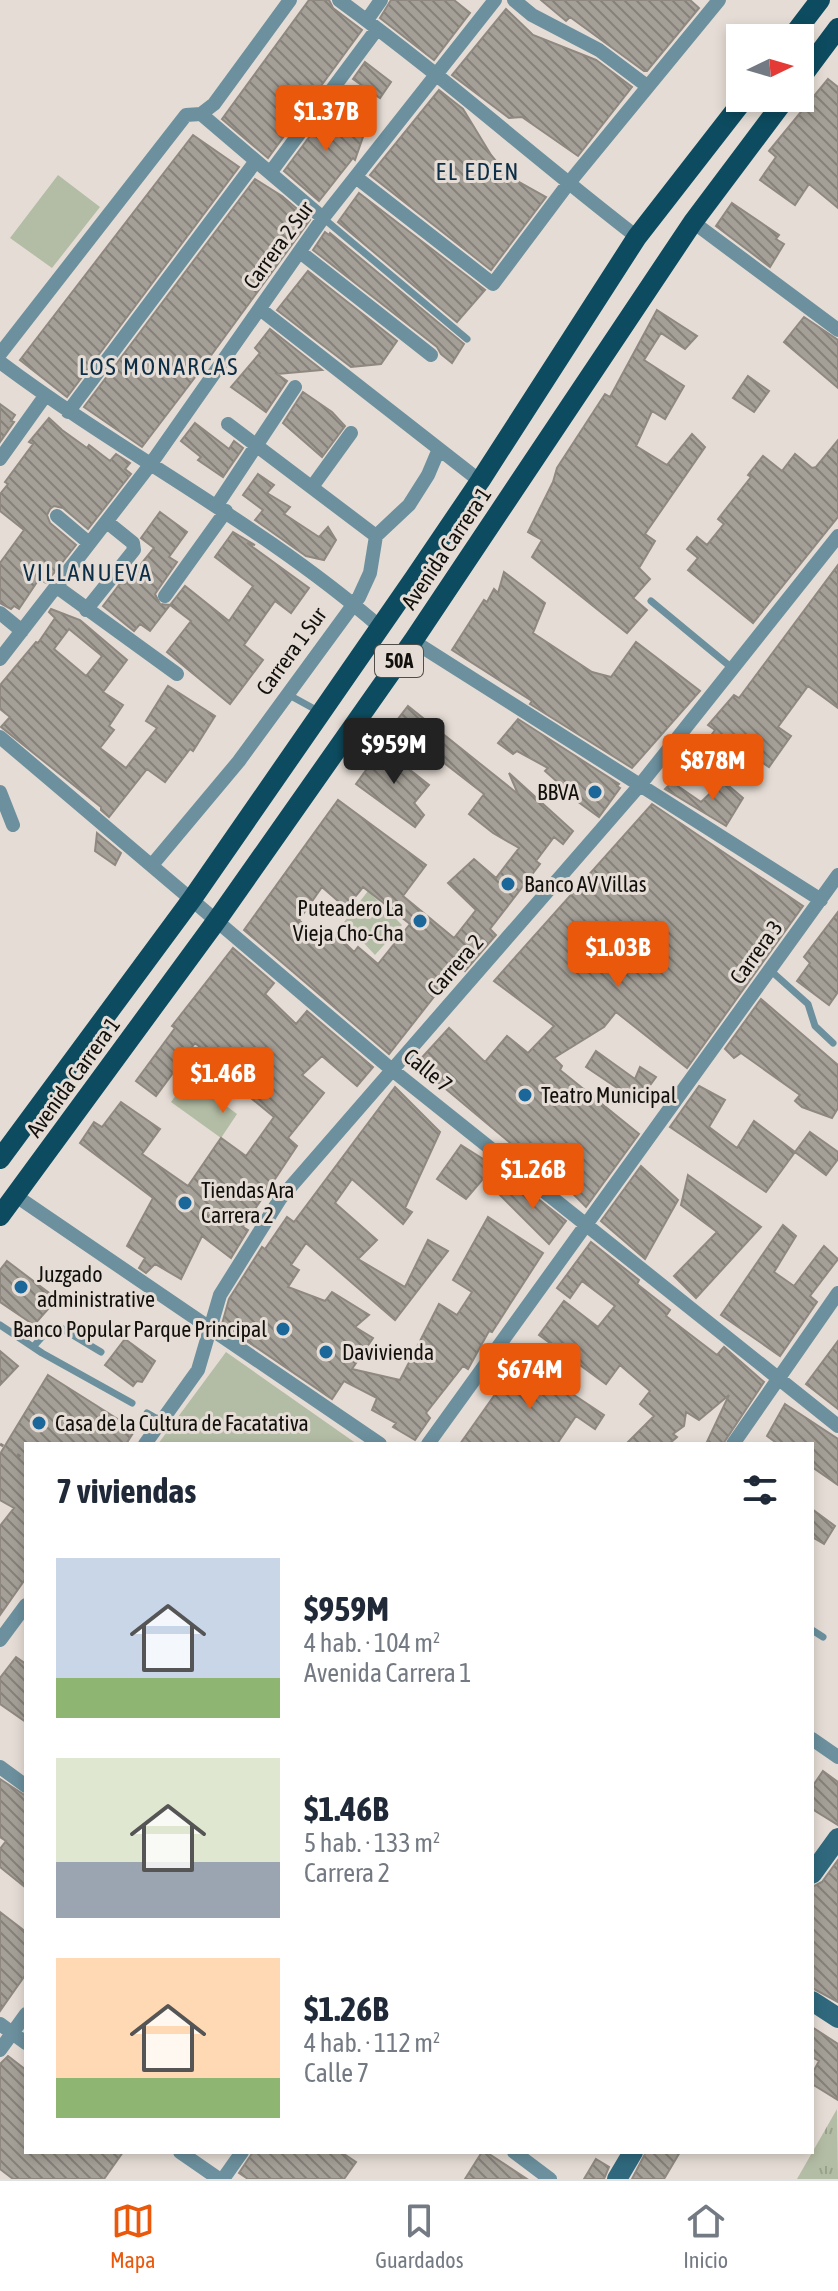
<!DOCTYPE html>
<html lang="es">
<head>
<meta charset="utf-8">
<style>
	:root { --surface:#fff; --page:#f2f2f3; --text:#1f2937; --muted:#747a83; --line:#e0e1e3; --accent:#ea580c }
	body { margin:0; font-family:"Asap Condensed",sans-serif; background:var(--page); color:var(--text); height:100vh; display:flex; flex-direction:column; font-size:30px; white-space:nowrap }
	* { box-sizing:border-box; margin:0 }
	p { font-size:26px; color:var(--muted) }
	.icon { flex:none; width:44px; height:44px; fill:none; stroke:currentColor; stroke-width:2; stroke-linecap:round; stroke-linejoin:round }
	.map { position:relative; flex:1; overflow:hidden }
	.panel { position:absolute; left:24px; top:1442px; width:790px; height:712px; display:flex; flex-direction:column; background:var(--surface); border-radius:0px; box-shadow:0 4px 12px #0003 }
	.panel>* { flex:none }
	.needle { width:52px; rotate:85deg }
	.buttons { position:absolute; left:726px; top:24px; display:grid; gap:16px }
	.buttons a { display:grid; place-items:center; width:88px; height:88px; border-radius:0px; background:var(--surface); box-shadow:0 4px 12px #0003; font-size:40px }
	.price { position:absolute; translate:-50% -68px; padding:0 18px; border-radius:8px; background:var(--accent); color:#fff; font-size:26px; line-height:52px; filter:drop-shadow(0 2px 4px #0008) }
	.price::after { content:''; position:absolute; left:50%; top:48px; width:24px; height:18px; margin-left:-12px; background:inherit; clip-path:polygon(0 0,100% 0,50% 100%) }
	.price.selected { background:#222; color:#fff }
	ul { padding:0; list-style:none }
	li { display:flex; align-items:center; gap:24px; height:200px; padding:0 32px }
	li span { display:grid; place-items:center; flex:none; width:224px; height:160px; border-radius:0px; color:#555 }
	li>.icon { margin-inline-start:auto }
	span .icon { width:96px; height:96px; fill:#fffc; stroke-width:1 }
	li b { font-size:34px }
	h2 { display:flex; justify-content:space-between; align-items:center; height:96px; padding:0 32px; font-size:34px }
	.menu { display:flex; justify-content:space-around; align-items:center; height:112px; border-top:2px solid var(--line); background:var(--surface); font-size:22px; color:var(--muted) }
	.menu a { display:grid; justify-items:center; gap:4px }
	.menu .selected { color:var(--accent) }
	.map>svg:first-child { display:block }
</style>
</head>
<body>
<div class="map">
<svg width="838" height="2179" viewBox="0 0 838 2179">
	<defs>
		<pattern id="grass-tufts" width="24" height="20" patternUnits="userSpaceOnUse" patternTransform="scale(2)"><rect width="24" height="20" fill="#b3bca4"/><path d="M3 7l-1-3M5 7V3M7 7l1-3M15 17l-1-3M17 17v-4M19 17l1-3" fill="none" stroke="#99a18c"/></pattern>
		<pattern id="building-back-hatch" width="6" height="6" patternUnits="userSpaceOnUse" patternTransform="scale(2)"><rect width="6" height="6" fill="#a5a097"/><path d="M-1 5l2 2M0 0l6 6M5-1l2 2" fill="none" stroke="#85817a"/></pattern>
	</defs>
	<rect width="100%" height="100%" fill="#e5ddd5"/>
	<path fill="url(#grass-tufts)" d="M837 2109 838 2179H797Z"/>
	<path fill="#b3bca4" d="M58 175 100 207 52 268 10 238Z
		M368 891 402 925 375 955 344 922Z
		M186 1081 201 1087 237 1114 221 1138 171 1102Z
		M226 1352 357 1444H158Z"/>
	<path fill="url(#building-back-hatch)" stroke="#8e8880" stroke-width="2" fill-rule="evenodd" d="M309 0H329L333 8 362 30 268 158 222 119Z
		M391 0H454L470 13 434 60 380 18Z
		M541 0H690L699 8 647 71H644L570 17 566 21Z
		M506 9 533 35 596 60 632 87 578 156 522 117 509 118 452 75Z
		M365 62 391 82 380 98 353 79Z
		M828 79 838 87V208L809 184 795 205 760 180 776 157 769 151Z
		M439 90 463 109 491 155 508 176 546 197 491 270 370 175Z
		M333 105 365 131 355 160 353 158 319 201 284 171Z
		M193 135 239 167 67 397 20 360Z
		M255 179 282 196 310 220 193 380 142 447 84 407Z
		M359 193 485 290 457 322 338 222Z
		M732 203 779 235 776 239 784 244 770 267 716 226Z
		M325 232 329 235 330 233 464 344 452 363 441 354 437 347 313 250Z
		M308 271 397 341 381 364 351 367 277 310Z
		M657 310 697 336 685 349 661 333 644 360 684 386 665 419 652 411 636 446 667 465 692 434 705 447 645 534 655 541 639 568 650 579 633 598 647 610 627 633 532 557 542 540 528 532 553 482 557 468 605 394 610 397Z
		M804 317 838 340V388L784 342Z
		M270 329 322 370 277 374 287 381 266 412 231 387 260 353 255 348Z
		M748 376 769 391 754 412 733 398Z
		M303 392 332 412 345 426 322 457 283 423Z
		M0 404 15 415 11 421 14 422 0 442Z
		M49 418 62 430 87 448 89 445 110 461 116 454 130 463 125 469 131 474 88 529 63 508 54 506 50 509 47 515 50 523 76 545 46 583 39 579 19 609 14 606 11 609 0 603V563L24 530 0 511V494L8 484 5 482 33 444 29 442Z
		M195 423 229 449 234 441 243 448 223 477 198 460 201 457 181 441Z
		M838 440V517L753 623 688 570 698 558 687 549 697 537 707 545 724 524 718 519 751 477 748 475 763 456 782 471 795 454 812 468 816 467Z
		M258 474 274 485 267 493 290 507 284 514 319 537 328 527 336 540 324 560 306 556 255 520 263 510 243 495Z
		M160 512 187 532 169 557 177 562 155 594 160 604 170 605 185 586 229 621 253 586 215 557 233 532 255 545 247 543 309 588 291 613 275 601 244 645 263 660 230 704 167 652 191 621 170 605 150 631 140 624 134 631 103 606 122 581 125 584 154 548 141 538Z
		M838 565V708L808 686 778 727 791 736 769 767 747 752 723 781 697 755 715 730 708 725 734 695 739 698Z
		M504 572 545 603 533 633 592 672 611 677 636 642 700 691 632 768 530 704 532 701 452 650 484 600 487 602 494 589 498 593Z
		M51 609 80 620 127 660 103 692 123 705 109 726 114 730 100 748 126 768 157 728 146 721 168 686 215 716 193 751 190 749 165 782 147 769 109 817 101 810V807L1 727 10 717 0 709V685L36 642 38 643 55 618 49 612ZM69 629 102 656 86 676 54 649Z
		M408 706 518 794 509 773 573 831 563 844 554 837 536 861 540 864 490 929 496 935 465 971 459 965 389 1054 244 930 338 800 426 865 403 896 454 938 476 910 448 883 474 859 496 878 519 848 493 833 469 814 484 794 394 724ZM322 887 346 908 363 887 410 924 378 964 358 947 354 952 332 930 318 939 299 920Z
		M518 719 619 784 617 786 620 788 599 817 570 796 571 794 545 771 548 768 517 751 513 754 498 743Z
		M382 748 429 785 414 803 424 815 415 827 356 784Z
		M723 781 743 798 726 826 665 789 672 782 701 802Z
		M652 804 803 906 687 1068 616 1012 604 1027 554 1058 562 1066 560 1070 639 1134 586 1207 537 1157 533 1162 416 1064 449 1028 485 1062 507 1036 528 1053 554 1026 494 981Z
		M97 833 121 853 115 865 95 851Z
		M838 912V992L829 1005 797 981 810 963 804 957Z
		M233 948 274 983 265 994 296 1024 307 1011 373 1067 357 1086 322 1056 302 1075 324 1093 288 1138 297 1146 243 1227 248 1230 231 1258 202 1236 181 1279 155 1264 146 1273 139 1268 145 1258 127 1246 153 1198 80 1143 94 1122 102 1127 121 1102 160 1129 142 1154 188 1186 221 1138 246 1156 274 1117 239 1088 257 1065 235 1048 222 1065 195 1043 156 1096 136 1081 175 1028 172 1026Z
		M761 999 838 1065V1108L832 1118 802 1107 795 1101 800 1095 741 1053 734 1058 725 1049Z
		M596 1051 635 1079 640 1067 656 1077 648 1088 635 1100 586 1067Z
		M699 1086 725 1100 709 1127 737 1148 754 1121 795 1152 766 1192 670 1127Z
		M395 1087 440 1132 405 1208 412 1212 403 1224 352 1179 335 1203 377 1240 358 1259 405 1287 428 1240 448 1251 395 1320 306 1243 291 1265 299 1270 288 1287 325 1301 332 1292 369 1315 355 1327 373 1338 352 1369 400 1380 439 1304 457 1315 472 1292 453 1280 488 1217 543 1253 492 1332 489 1331 468 1369 463 1366 426 1413 430 1418 415 1440 393 1427 396 1423 372 1410 377 1398 344 1381 332 1399 222 1324 229 1299 262 1247 265 1249 287 1217 294 1222Z
		M810 1132 838 1152V1159L826 1175 795 1152Z
		M461 1145 494 1166 466 1199 437 1179Z
		M641 1166 678 1200 645 1259 601 1221Z
		M688 1175 761 1227 696 1298 674 1276 717 1232 681 1205Z
		M513 1179 566 1221 549 1244 499 1194Z
		M783 1225 796 1236 774 1272 794 1286 824 1246 838 1259 810 1296 817 1302 780 1356 721 1315Z
		M591 1242 639 1280 637 1284 670 1310 666 1316 717 1355 724 1347 764 1382 723 1444H706L729 1395 699 1420 686 1412 684 1426 673 1434 677 1437 669 1444H626L654 1416 640 1404 650 1391 620 1365 606 1384 539 1335 564 1301 598 1327 615 1306 582 1281 570 1298 557 1288Z
		M7 1261 57 1299 34 1325 0 1302V1270Z
		M125 1339 155 1361 142 1382 137 1381 133 1386 105 1365Z
		M838 1341V1409L806 1384Z
		M0 1351 18 1366 0 1385Z
		M520 1359 604 1415 595 1429 576 1416 557 1444H460Z
		M48 1375 135 1430 126 1444H26V1578L0 1615V1526L14 1508 0 1500V1454Z
		M785 1404 838 1439V1485L812 1467V1444H778L767 1436Z
		M812 1509 835 1526 824 1544 812 1537Z
		M16 1657 26 1664V1722L0 1704V1678Z
		M823 1771 838 1782V1825L812 1809V1787Z
		M0 1779 26 1796V1888L0 1867V1849L6 1841 0 1837Z
		M838 1860V2002L812 1988V1887L822 1882Z
		M0 1912 26 1932V1974L0 2011Z
		M812 2027 838 2044V2100L812 2084V2074L819 2061 812 2057Z
		M8 2056 26 2070V2152H123L104 2179H13L0 2169V2064Z
		M253 2152H341L356 2162 344 2179H248L239 2173Z
		M482 2152H486L527 2179H465Z
		M646 2152H680L664 2179H632Z
		M596 2159 609 2167 604 2179H584Z"/>
	<g fill="none" stroke-linecap="round" stroke-linejoin="round">
		<path stroke="#8b857f" stroke-width="3" stroke-dasharray="4 6" stroke-linecap="butt" d="M0 1444 26 1460"/>
		<path stroke="#6c909e" stroke-width="7" d="M323 218 467 339
			M651 601 732 668
			M289 695 320 712
			M770 970 808 1004 815 1026 833 1043
			M0 1325 42 1353 132 1403
			M33 1347 50 1328H61L101 1352
			M147 1413 161 1421
			M812 1630 823 1637"/>
		<path stroke="#6c909e" stroke-width="14" d="M339 0C442 75 537 160 637 237
			M514 0 532 15 599 50 647 86
			M367 20 381 0
			M201 114 323 218
			M270 173 377 29
			M357 178 493 284 568 184 719 0
			M693 222 838 330
			M300 252 431 355
			M260 309 480 481
			M0 354 186 115 201 114 214 104 290 0
			M0 362C124 455 263 525 380 627
			M68 412 256 161
			M228 424 376 536
			M0 459 45 396
			M312 487 351 433
			M217 505 295 387
			M57 516 89 543
			M57 587 177 674
			M165 596 226 511
			M86 610 134 550 133 543 107 522
			M0 613 22 631
			M413 641 821 900
			M0 659 150 465 323 218 495 0
			M0 737 391 1069 838 1426
			M0 792 13 825
			M152 865 239 761 359 597 370 573 376 536 409 505 428 475 439 449
			M16 1196 380 1444
			M145 1444 198 1370 220 1295 280 1199 640 785 838 536
			M428 1444 838 875
			M733 1444 838 1293
			M0 1640 26 1605
			M812 1739 838 1757
			M0 1767 26 1786
			M0 2024 26 2043
			M0 2050 26 2014
			M180 2152 219 2179
			M514 2152 550 2179
			M223 2179 242 2152"/>
		<path stroke="#30697e" stroke-width="20" d="M812 1874 838 1838
			M812 2001 838 2018
			M617 2179 633 2152"/>
		<path stroke="#0d4c60" stroke-width="20" d="M791 38 820 0
			M800 79 838 28
			M0 1159 192 899 415 577 480 481 637 237 745 98
			M0 1216 217 920 413 641 693 222 786 98"/>
	</g>
	<g fill="#1c679a" stroke="#e5ddd5" stroke-width="3">
		<circle cx="595" cy="792" r="8"/>
		<circle cx="508" cy="884" r="8"/>
		<circle cx="420" cy="921" r="8"/>
		<circle cx="525" cy="1095" r="8"/>
		<circle cx="185" cy="1203" r="8"/>
		<circle cx="21" cy="1287" r="8"/>
		<circle cx="283" cy="1329" r="8"/>
		<circle cx="326" cy="1352" r="8"/>
		<circle cx="39" cy="1423" r="8"/>
	</g>
	<g text-anchor="middle" stroke-width="6" stroke-linejoin="round" paint-order="stroke">
		<rect fill="#e5ddd5" stroke="#514e49" stroke-width="2" x="375" y="645" width="48" height="32" rx="6"/>
		<g font-size="20" font-weight="bold" fill="#12100d">
			<text x="399" y="668">50A</text>
		</g>
		<g font-size="22" fill="#12100d" stroke="#e5ddd5">
			<text transform="translate(278 245) rotate(-54)" y="8">Carrera 2 Sur</text>
			<text transform="translate(446 548) rotate(-56)" y="8">Avenida Carrera 1</text>
			<text transform="translate(291 651) rotate(-54)" y="8">Carrera 1 Sur</text>
			<text transform="translate(756 952) rotate(-54)" y="8">Carrera 3</text>
			<text transform="translate(455 965) rotate(-49)" y="8">Carrera 2</text>
			<text transform="translate(428 1070) rotate(39)" y="8">Calle 7</text>
			<text transform="translate(73 1077) rotate(-54)" y="8">Avenida Carrera 1</text>
		</g>
		<g font-size="22" fill="#12100d" stroke="#e5ddd5" text-anchor="start">
			<text x="579" y="800" text-anchor="end">BBVA</text>
			<text x="524" y="892">Banco AV Villas</text>
			<text x="404" y="916" text-anchor="end">Puteadero La<tspan x="404" dy="25">Vieja Cho-Cha</tspan></text>
			<text x="541" y="1103">Teatro Municipal</text>
			<text x="201" y="1198">Tiendas Ara<tspan x="201" dy="25">Carrera 2</tspan></text>
			<text x="37" y="1282">Juzgado<tspan x="37" dy="25">administrative</tspan></text>
			<text x="267" y="1337" text-anchor="end">Banco Popular Parque Principal</text>
			<text x="342" y="1360">Davivienda</text>
			<text x="55" y="1431">Casa de la Cultura de Facatativa</text>
		</g>
		<g font-size="24" letter-spacing="2" fill="#0c2e47" stroke="#e5ddd5">
			<text x="478" y="180">EL EDEN</text>
			<text x="159" y="375">LOS MONARCAS</text>
			<text x="88" y="581">VILLANUEVA</text>
		</g>
	</g>
</svg>
<div class="buttons">
<a><svg class="needle" viewBox="-14 -14 28 28"><path d="M0-13l5 13h-10z" fill="#e53935"/><path d="M0 13l5-13h-10z" fill="#747a83"/></svg></a>
</div>
<b class="price" style="left:326px;top:153px">$1.37B</b>
<b class="price selected" style="left:394px;top:786px">$959M</b>
<b class="price" style="left:713px;top:802px">$878M</b>
<b class="price" style="left:618px;top:989px">$1.03B</b>
<b class="price" style="left:223px;top:1115px">$1.46B</b>
<b class="price" style="left:533px;top:1211px">$1.26B</b>
<b class="price" style="left:530px;top:1411px">$674M</b>
<section class="panel">
<h2>7 viviendas<svg class="icon" aria-label="filters" viewBox="0 0 24 24"><path d="M4 7h16M4 17h16"/><circle cx="9" cy="7" r="2"/><circle cx="15" cy="17" r="2"/></svg></h2>
<ul>
<li><span style="background:linear-gradient(#c9d6e8 75%,#8fb573 0)"><svg class="icon" aria-label="home" viewBox="0 0 24 24"><path d="M3 11l9-7 9 7M6 9v11h12V9"/></svg></span><div><b>$959M</b><p>4 hab. · 104 m²</p><p>Avenida Carrera 1</p></div></li>
<li><span style="background:linear-gradient(#dfe7d0 65%,#9aa5b1 0)"><svg class="icon" aria-label="home" viewBox="0 0 24 24"><path d="M3 11l9-7 9 7M6 9v11h12V9"/></svg></span><div><b>$1.46B</b><p>5 hab. · 133 m²</p><p>Carrera 2</p></div></li>
<li><span style="background:linear-gradient(#ffd9b3 75%,#8fb573 0)"><svg class="icon" aria-label="home" viewBox="0 0 24 24"><path d="M3 11l9-7 9 7M6 9v11h12V9"/></svg></span><div><b>$1.26B</b><p>4 hab. · 112 m²</p><p>Calle 7</p></div></li>
</ul>
</section>
</div>
<nav class="menu">
<a class="selected"><svg class="icon" aria-label="map" viewBox="0 0 24 24"><path d="M3 6l6-2 6 2 6-2v14l-6 2-6-2-6 2zM9 4v14M15 6v14"/></svg>Mapa</a>
<a><svg class="icon" aria-label="saved" viewBox="0 0 24 24"><path d="M7 4h10v16l-5-4-5 4z"/></svg>Guardados</a>
<a><svg class="icon" aria-label="home" viewBox="0 0 24 24"><path d="M3 11l9-7 9 7M6 9v11h12V9"/></svg>Inicio</a>
</nav>
</body>
</html>
